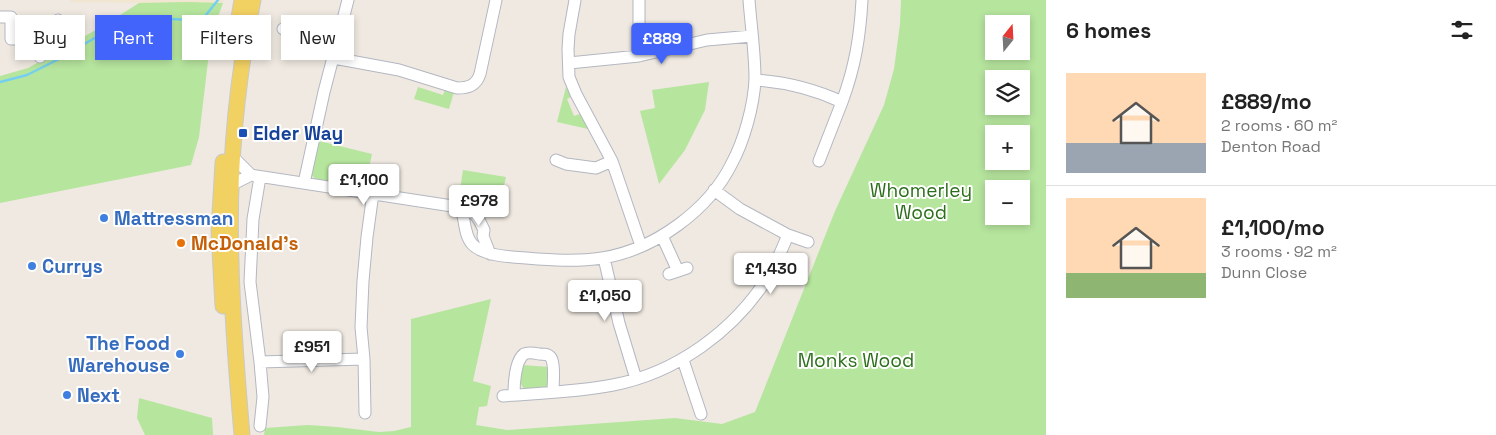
<!DOCTYPE html>
<html lang="en">
<head>
<meta charset="utf-8">
<style>
	:root { --surface:#fff; --page:#f6f6f6; --text:#222; --muted:#767676; --line:#e0e0e0; --accent:#4264fb }
	body { margin:0; font-family:"Space Grotesk",sans-serif; background:var(--page); color:var(--text); height:100vh; display:flex; flex-direction:column; font-size:19px; white-space:nowrap }
	* { box-sizing:border-box; margin:0 }
	p { font-size:16px; color:var(--muted) }
	.icon { flex:none; width:28px; height:28px; fill:none; stroke:currentColor; stroke-width:2; stroke-linecap:round; stroke-linejoin:round }
	.map { position:relative; flex:1; overflow:hidden }
	.panel { display:flex; flex-direction:column; background:var(--surface); width:450px }
	.panel>* { flex:none }
	.hud { position:absolute; left:15px; top:15px; width:475px; height:45px; display:flex; gap:10px }
	.needle { width:32px; rotate:18deg }
	.controls { position:absolute; left:985px; top:15px; display:grid; gap:10px }
	.controls a { display:grid; place-items:center; width:45px; height:45px; border-radius:0px; background:var(--surface); box-shadow:0 2px 8px #0003; font-size:25px }
	.price { position:absolute; translate:-50% -42px; padding:0 11px; border-radius:5px; background:#fff; color:#222; font-size:16px; line-height:32px; filter:drop-shadow(0 1px 2px #0008) }
	.price::after { content:''; position:absolute; left:50%; top:30px; width:15px; height:11px; margin-left:-8px; background:inherit; clip-path:polygon(0 0,100% 0,50% 100%) }
	.price.current { background:var(--accent); color:#fff }
	ul { padding:0; list-style:none }
	li { display:flex; align-items:center; gap:15px; height:125px; padding:0 20px }
	li+li { border-top:1px solid var(--line) }
	li span { display:grid; place-items:center; flex:none; width:140px; height:100px; border-radius:0px; color:#555 }
	li>.icon { margin-inline-start:auto }
	span .icon { width:60px; height:60px; fill:#fffc; stroke-width:1 }
	li b { font-size:21px }
	h2 { display:flex; justify-content:space-between; align-items:center; height:60px; padding:0 20px; font-size:21px }
	.tag { padding:0 18px; border-radius:0px; background:var(--surface); box-shadow:0 2px 8px #0003; font-size:18px; line-height:45px }
	.tag.current { background:var(--accent); color:#fff }
	main { display:flex; flex:1; min-height:0 }
	.map>svg:first-child { display:block }
</style>
</head>
<body>
<main>
<div class="map">
<svg width="1046" height="435" viewBox="0 0 1046 435">
	<rect width="100%" height="100%" fill="#efe9e1"/>
	<path fill="#f0e6d1" d="M70 0H224L223 3H139L71 2Z"/>
	<path fill="#b6e59e" fill-rule="evenodd" d="M901 0H1046V435H264L265 428 308 425 337 427 379 432 394 431 411 427V319L491 299 473 381 491 386 487 406 479 407 476 425 507 430 675 418 722 424 755 412 835 211 884 105 894 69 900 24ZM994 24H1021V51H994ZM994 79H1021V106H994ZM994 134H1021V161H994ZM994 189H1021V216H994Z
		M187 2 223 3 211 36 199 137 191 165 0 203V76L28 68 101 27 139 3Z
		M709 82 705 110 685 150 659 184 640 111 655 108 652 90Z
		M418 87 443 95 445 89 454 92 449 109 414 99Z
		M566 87 571 97 567 99 574 116 580 114 588 129 557 122Z
		M315 140 372 154 365 187 317 180 312 176 309 165Z
		M463 170 506 177 501 199 469 195 459 196Z
		M522 365 550 367 548 384 546 387 527 391C517 384 520 375 522 365Z
		M139 398 212 418 213 435H145L137 418Z"/>
	<g fill="none" stroke-linecap="round" stroke-linejoin="round">
		<path stroke="#75cff0" stroke-width="2.5" d="M0 82 27 75 59 59 115 26 132 18 202 20 218 0"/>
		<g stroke="#b4b7c1" stroke-width="13">
			<path id="minor" d="M575 0 569 34 568 49 569 77 576 94 612 161 641 246
				M0 17H11V39L57 38 58 20
				M283 29 339 33
				M639 56V0
				M40 57V38
				M334 58 399 70 457 88C468 88 476 86 480 74L496 0
				M569 63 639 56 707 40 752 36
				M755 80C786 82 814 89 842 102L819 161
				M842 102C855 67 860 37 862 0
				M233 157 251 175
				M556 160 566 164 596 168 612 161
				M304 183 324 92 348 0
				M231 185 251 175 452 206 474 213 480 222 484 230 483 236 490 254
				M461 208C465 219 464 235 472 244 483 256 511 257 526 258 551 260 576 262 602 258 654 250 709 210 732 163 744 141 754 105 755 79 755 53 751 26 749 0
				M788 235 808 242
				M662 236 678 271
				M604 258 619 323 636 379
				M669 274 687 268
				M683 360 701 414
				M260 362 364 359
				M514 395C514 385 515 361 524 354 528 352 534 353 539 354 545 354 550 354 552 360 555 369 553 382 553 391
				M503 396C539 393 577 392 613 385 676 373 734 331 768 277 776 264 782 249 788 235L740 209 714 190
				M365 413 364 359 361 327 363 281 367 237 373 193
				M260 426 263 397 260 362 250 282 253 219 260 177"/>
		</g>
		<g stroke="#c9c9c9" stroke-width="17">
			<path id="major" d="M237 30 242 0
				M223 306 219 231 223 162
				M242 435C237 377 232 319 231 261 228 174 236 85 253 0"/>
		</g>
		<use href="#minor" stroke="#fff" stroke-width="11"/>
		<use href="#major" stroke="#f2d163" stroke-width="15"/>
	</g>
	<rect fill="#1a4fb4" stroke="#fff" stroke-width="2" x="238" y="128" width="10" height="10" rx="2.5"/>
	<g fill="#3f7fe0" stroke="#fff" stroke-width="2">
		<circle cx="104" cy="218" r="5"/>
		<circle cx="32" cy="266" r="5"/>
		<circle cx="180" cy="354" r="5"/>
		<circle cx="67" cy="395" r="5"/>
	</g>
	<circle fill="#e8710a" stroke="#fff" stroke-width="2" cx="181" cy="243" r="5"/>
	<g text-anchor="middle" stroke-width="4" stroke-linejoin="round" paint-order="stroke">
		<g font-size="19" font-weight="bold" fill="#164399" stroke="#fff" text-anchor="start">
			<text x="253" y="140">Elder Way</text>
		</g>
		<g font-size="19" fill="#2c6e1b" stroke="#fff">
			<text x="921" y="197">Whomerley<tspan x="921" dy="22">Wood</tspan></text>
			<text x="856" y="367">Monks Wood</text>
		</g>
		<g font-size="19" font-weight="bold" fill="#366cbe" stroke="#fff" text-anchor="start">
			<text x="114" y="225">Mattressman</text>
			<text x="42" y="273">Currys</text>
			<text x="170" y="350" text-anchor="end">The Food<tspan x="170" dy="22">Warehouse</tspan></text>
			<text x="77" y="402">Next</text>
		</g>
		<g font-size="19" font-weight="bold" fill="#c56008" stroke="#fff" text-anchor="start">
			<text x="191" y="250">McDonald's</text>
		</g>
	</g>
</svg>
<div class="controls">
<a><svg class="needle" viewBox="-14 -14 28 28"><path d="M0-13l5 13h-10z" fill="#e53935"/><path d="M0 13l5-13h-10z" fill="#767676"/></svg></a>
<a><svg class="icon" aria-label="layers" viewBox="0 0 24 24"><path d="M12 4l9 5-9 5-9-5zM3 14l9 5 9-5"/></svg></a>
<a>+</a>
<a>−</a>
</div>
<b class="price current" style="left:662px;top:65px">£889</b>
<b class="price" style="left:364px;top:206px">£1,100</b>
<b class="price" style="left:479px;top:227px">£978</b>
<b class="price" style="left:771px;top:295px">£1,430</b>
<b class="price" style="left:605px;top:322px">£1,050</b>
<b class="price" style="left:312px;top:373px">£951</b>
<div class="hud">
<a class="tag">Buy</a>
<a class="tag current">Rent</a>
<a class="tag">Filters</a>
<a class="tag">New</a>
</div>
</div>
<section class="panel">
<h2>6 homes<svg class="icon" aria-label="filters" viewBox="0 0 24 24"><path d="M4 7h16M4 17h16"/><circle cx="9" cy="7" r="2"/><circle cx="15" cy="17" r="2"/></svg></h2>
<ul>
<li><span style="background:linear-gradient(#ffd9b3 70%,#9aa5b1 0)"><svg class="icon" aria-label="home" viewBox="0 0 24 24"><path d="M3 11l9-7 9 7M6 9v11h12V9"/></svg></span><div><b>£889/mo</b><p>2 rooms · 60 m²</p><p>Denton Road</p></div></li>
<li><span style="background:linear-gradient(#ffd9b3 75%,#8fb573 0)"><svg class="icon" aria-label="home" viewBox="0 0 24 24"><path d="M3 11l9-7 9 7M6 9v11h12V9"/></svg></span><div><b>£1,100/mo</b><p>3 rooms · 92 m²</p><p>Dunn Close</p></div></li>
</ul>
</section>
</main>
</body>
</html>
